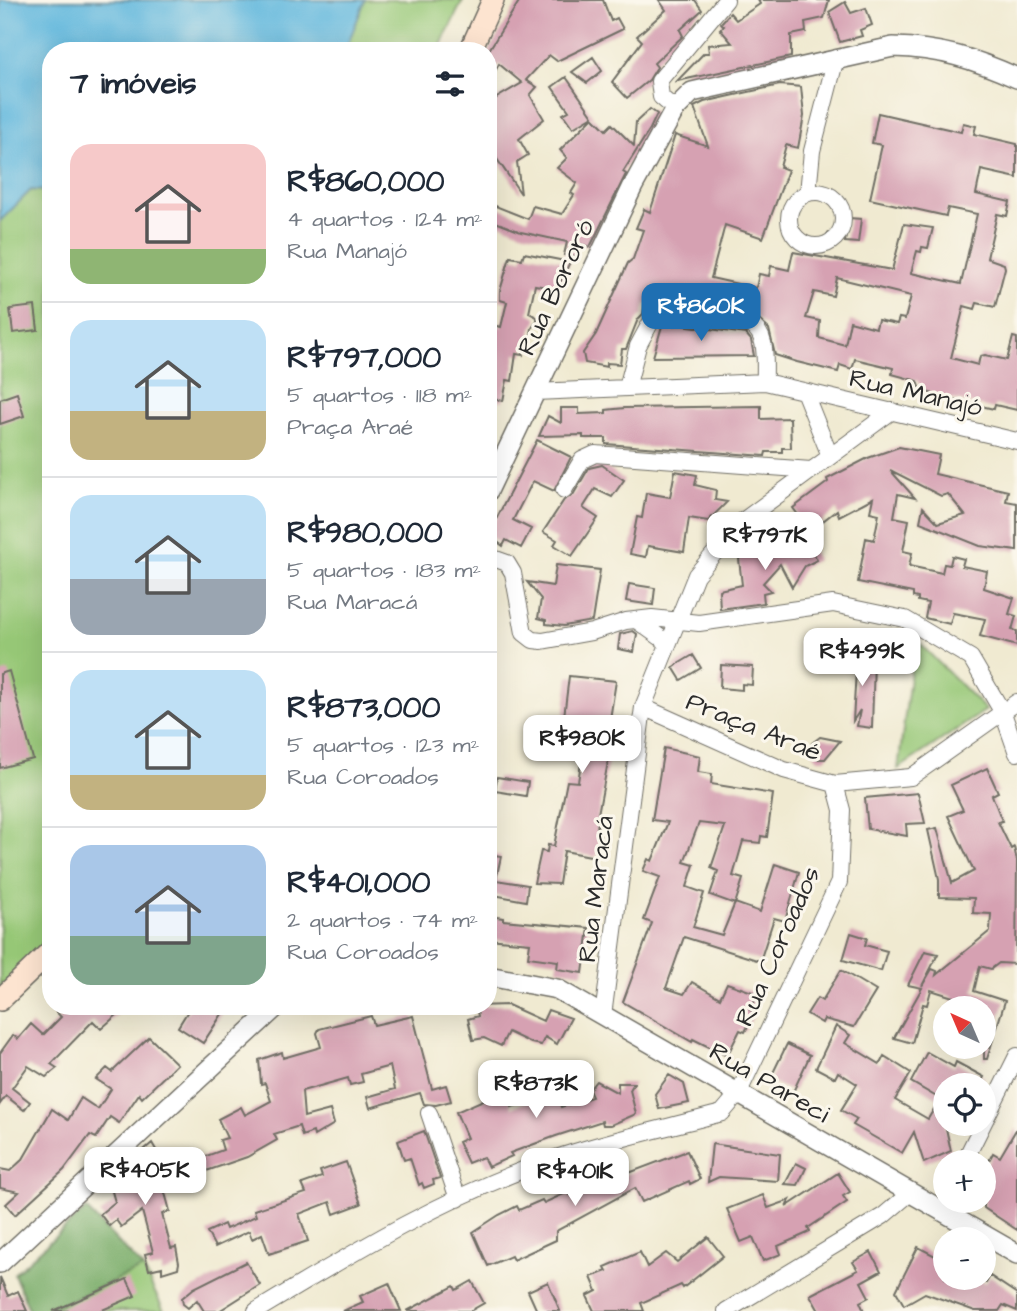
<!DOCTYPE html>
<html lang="pt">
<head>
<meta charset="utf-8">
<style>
	:root { --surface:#fff; --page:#f2f2f3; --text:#1f2937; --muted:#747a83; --line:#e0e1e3; --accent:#1f6fb2 }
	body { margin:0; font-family:"Architects Daughter",sans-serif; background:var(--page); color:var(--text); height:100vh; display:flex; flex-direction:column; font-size:26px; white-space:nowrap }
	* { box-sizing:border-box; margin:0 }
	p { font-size:23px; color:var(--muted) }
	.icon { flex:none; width:38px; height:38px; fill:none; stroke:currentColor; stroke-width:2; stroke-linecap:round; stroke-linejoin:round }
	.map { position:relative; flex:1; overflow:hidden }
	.side { position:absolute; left:42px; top:42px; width:455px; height:973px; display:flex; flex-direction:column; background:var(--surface); border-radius:28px; box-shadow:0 7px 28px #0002 }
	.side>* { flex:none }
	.needle { width:46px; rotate:316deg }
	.buttons { position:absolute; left:933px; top:996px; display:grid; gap:14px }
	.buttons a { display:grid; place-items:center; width:63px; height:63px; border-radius:50%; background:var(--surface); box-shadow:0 7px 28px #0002; font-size:35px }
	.price { position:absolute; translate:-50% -60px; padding:0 16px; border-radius:14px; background:#fff; color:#222; font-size:23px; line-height:46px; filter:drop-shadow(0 2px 4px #0008) }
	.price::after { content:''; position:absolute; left:50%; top:42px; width:21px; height:16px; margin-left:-10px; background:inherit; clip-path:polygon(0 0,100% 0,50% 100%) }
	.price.on { background:var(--accent); color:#fff }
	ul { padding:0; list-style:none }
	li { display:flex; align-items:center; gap:21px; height:175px; padding:0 28px }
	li+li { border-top:2px solid var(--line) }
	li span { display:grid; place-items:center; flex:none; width:196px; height:140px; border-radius:21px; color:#555 }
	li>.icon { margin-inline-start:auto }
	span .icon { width:84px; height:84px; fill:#fffc; stroke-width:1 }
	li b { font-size:30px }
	h2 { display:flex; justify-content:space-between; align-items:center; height:84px; padding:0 28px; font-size:30px }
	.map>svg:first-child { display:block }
</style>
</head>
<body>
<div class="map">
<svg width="1017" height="1311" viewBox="0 0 1017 1311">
	<rect width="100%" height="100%" fill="#fbf7ec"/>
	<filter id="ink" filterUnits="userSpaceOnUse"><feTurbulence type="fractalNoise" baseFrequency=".0143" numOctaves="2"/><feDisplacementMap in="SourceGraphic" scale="14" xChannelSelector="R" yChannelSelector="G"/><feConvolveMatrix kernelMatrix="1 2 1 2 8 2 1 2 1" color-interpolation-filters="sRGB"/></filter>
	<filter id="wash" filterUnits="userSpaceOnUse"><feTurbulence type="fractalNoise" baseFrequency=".00686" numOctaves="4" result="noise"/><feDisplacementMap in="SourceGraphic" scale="28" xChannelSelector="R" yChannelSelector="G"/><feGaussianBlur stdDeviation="1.57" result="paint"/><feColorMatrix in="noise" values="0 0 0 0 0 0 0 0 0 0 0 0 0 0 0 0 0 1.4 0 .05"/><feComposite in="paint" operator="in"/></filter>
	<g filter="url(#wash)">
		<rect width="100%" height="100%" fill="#f0ead1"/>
		<path fill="#96c776" stroke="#607950" stroke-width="2" d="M365 0H463L438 51H345Z
			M31 190 51 191V937L0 988V221Z
			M915 639 986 710 898 769Z
			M86 1209 143 1268 164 1311H30L14 1274Z"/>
		<path fill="#78ac67" stroke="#526c49" stroke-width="2" d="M86 1209 143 1268 46 1311H30L14 1274Z"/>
		<path fill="#61b7dd" stroke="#467184" stroke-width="2" d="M0 0H365L345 51H51V191L31 190 0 221Z"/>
		<g id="blocks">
			<path fill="#d6a1b2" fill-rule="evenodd" d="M520 0H603L611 21 617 18 623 29 557 61 549 55 526 80 537 87 530 95 544 119 519 139 528 155 517 162 521 194 488 146V103L522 83 499 64 488 84 489 50Z
				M659 0H695L702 10 680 30 683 36 654 63 657 67 649 80 627 98 612 82 642 41 637 36 666 10Z
				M758 0H829L824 18 805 22 806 32 791 35V57L677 81 704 53H709L708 45 732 43 720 29 724 26 721 23 730 13 736 20 760 4Z
				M845 2 851 13 866 8 872 25 860 30 862 36 840 42 829 12Z
				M593 57 602 71 587 83 572 72Z
				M566 77 593 116 573 128 563 114 569 111 552 87Z
				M780 85 801 87 804 116 798 148 786 145 780 167 788 170 763 238 725 225 711 278 756 288 759 274 769 276 771 266 789 270 793 252 892 270 904 224 933 228 928 248 922 247 921 252 917 251 911 273 961 284 977 214 948 208 946 216 870 199 882 145 872 143 878 113 961 132 963 123 976 126 974 134 1017 144V178L981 170 976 194 1010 202 1007 216 997 214 987 258 1004 264 1005 268 995 307 977 303 975 309 964 306 951 358 978 365 980 356 985 355 1007 360 1013 337 1017 338V410L995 405 994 409 942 397 921 390 918 381 892 374 893 368 855 359 852 369 840 365 838 372 797 362 775 355 769 329 752 314 651 299 650 305 645 304 643 314 638 319 626 349H622L620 364 607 363V367L585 363 583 353 596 334 628 263 633 259 643 230 636 228 644 209 650 212 675 135 708 146 694 107 704 102ZM837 278 911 296 905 319 899 318 897 324 878 320 876 328 850 321 845 345 819 338 820 321 806 318 814 292 833 296Z
				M650 109 657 114 650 129 623 172 626 174 590 247 579 244 576 257 564 255 567 242 521 232 488 219V203L528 219 533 206 562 214 574 195 571 193 577 183 557 168 567 158 560 150 593 117 606 130 612 124 634 146 636 122Z
				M849 218 861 219 858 243 845 242Z
				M524 253 570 262 557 289 535 285 529 313 537 317V321L532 328 529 347H524L523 355 516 354 512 381 507 380 503 401 488 398V324L501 327 507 302 500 300V291L510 257 522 259Z
				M35 306 38 330 13 333 10 309Z
				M681 325 746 334 751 340 754 356 653 357 662 326Z
				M17 393 24 416 0 424V399Z
				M761 406V419L790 418 791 448H782V452H766L765 456 606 444V438H583V435L539 436 548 416 561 423V408H579V414L606 413V410L625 408Z
				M537 440 571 457 554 491 533 481 513 520 531 529 521 548 506 540 503 546 488 535Z
				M899 447 939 455 935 474 1008 491 1006 501 1017 503V551L980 546 920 522 923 507 938 523 965 515 948 494 941 496 890 470 915 498 898 494 894 517 909 520 903 551 912 553 909 566 942 573 944 564 950 565 952 556 964 559 962 566 987 571 984 588 1014 598 1009 614 1016 616 1012 630 1017 631V646L980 636 985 619 953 613 950 624 925 618 928 603 918 601V598L913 597V593L858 582 866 538 874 540 879 514 870 512 873 498 839 516 837 510 810 531 793 508 828 482 827 479 868 458Z
				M602 465 624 480 612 497 595 489 583 508 598 518 572 556 554 545 557 540 543 532 564 500 573 495 589 468Z
				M675 471 697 475 695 485 716 490 715 500 727 502 708 521 689 518 684 552 648 546 646 557 630 554 637 517 642 518 646 493 670 497Z
				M805 537 817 560 805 566 792 587 780 564 763 583 771 591 763 593 764 603 720 609 719 590 742 585 739 559 753 544 759 540 772 556Z
				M556 565 600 570 592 621 564 626 546 624V620L538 618 541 599 527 582 553 586Z
				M629 584 655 588 653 605 626 601Z
				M633 631 637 634 634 652 618 649 620 634Z
				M693 655 701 668 681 680 673 667Z
				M842 657 874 659 872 728 857 726 860 710 853 721 856 670 841 669Z
				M721 665 753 667 752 685 742 684V690L720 688Z
				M9 671 33 759 0 768V674Z
				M569 676 616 681 608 732 612 741 598 814 597 834 600 835 596 857 564 851 559 884 534 883 541 851 547 852 548 845 554 846 567 781 578 782 585 737 570 735 571 726 563 725Z
				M820 737 840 741 825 759H818L811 750 812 743Z
				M664 748 700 756 698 772 712 774 711 784 773 794 767 837 761 836 760 843 743 841 733 876 743 879 735 904 710 895 718 871 711 868 725 826 699 823 684 862 694 865 687 887 704 893 693 927 722 935 735 903 760 912 775 864 799 872 785 921 774 918 760 961 684 937 666 988 684 994 692 982 720 998 727 983 758 994 750 1010 755 1012 745 1032 740 1030 727 1056 693 1039 692 1042 623 1002 652 923 644 920 660 877 643 871 648 859 652 861 668 822 652 820Z
				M987 768 998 792 992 795 1002 821 998 822 1011 849 1014 847 1017 861 1016 964 999 963 991 969 980 966 974 991 1005 1001 987 1059H984V1008H950L953 997 931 990 927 1005 923 1004 912 1043 894 1038 922 988 908 985 925 951 938 954 922 986 932 969 937 971 936 975 990 931 991 914 973 913 974 898 939 897V879L928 830 937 828 952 883 974 871 948 816 963 810 951 785Z
				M497 777 528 782 526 796 495 791Z
				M918 793 925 823 906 824 907 836 868 829 865 798Z
				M488 854 501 856 496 880 528 885 526 901 488 894Z
				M488 916 503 918V920L589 928 583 973 557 969 558 961 528 957 530 943 488 939Z
				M851 933 867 938 865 945 887 951 881 971 843 960Z
				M841 970 876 991 854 1027 824 1019 822 1023 807 1014 817 998 822 1001Z
				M508 1005 543 1021 548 1010 571 1018 557 1044 545 1037 541 1045 531 1043 508 1032 501 1046 484 1038 473 1040 468 1019 478 1016 476 1006Z
				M51 1006H127L101 1029 93 1021 51 1064 57 1068 46 1077 28 1066 12 1088 30 1102 24 1110 6 1096 0 1104V1053L13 1035 18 1039 31 1024 43 1035 61 1017Z
				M191 1006H216L224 1011 203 1043 178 1027Z
				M371 1016 374 1025 413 1016 432 1089 446 1085 451 1101 436 1105 424 1104 420 1093 370 1108 367 1097 395 1089 390 1066 361 1074 363 1082 350 1085 348 1078 302 1091 304 1117 330 1110 334 1124 314 1136 313 1132 302 1136 299 1126 274 1134 277 1140 247 1157 192 1176 187 1163 223 1150 220 1140 227 1138 218 1119 241 1107 245 1115 271 1101 265 1083 261 1084 259 1060 282 1052 283 1058 321 1047 317 1033 319 1029Z
				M836 1026 850 1035 845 1043 880 1064 884 1056 911 1073 895 1100 928 1119 940 1099 911 1082 927 1052 954 1067 956 1062 984 1077 980 1085H945V1124L951 1151 924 1163 914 1132 902 1153 853 1125 857 1119 841 1110 857 1084 838 1072 835 1078 816 1068Z
				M149 1037 177 1064 142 1098 139 1094 119 1123 110 1117 96 1138 90 1135 64 1170 15 1215 6 1204 19 1192 0 1188V1169L10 1171 23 1159 52 1109 68 1120 81 1098 98 1109 111 1089 96 1079 107 1068 112 1072Z
				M787 1044 810 1055 793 1092 769 1081Z
				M669 1075 684 1084 689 1103 659 1109 655 1094Z
				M551 1079 561 1107 592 1097 589 1090 596 1081 618 1093V1083H634L630 1090 636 1114 611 1125H603L602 1121 556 1136 510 1153 512 1156 488 1167 483 1157 468 1163 458 1142 467 1138 456 1112 506 1090 512 1107 540 1097 536 1085Z
				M1017 1128V1230L984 1208V1170L993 1153 1000 1157Z
				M424 1131 440 1178 433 1180 434 1184 424 1188 422 1183 419 1185 410 1158 404 1160 398 1141Z
				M152 1143 159 1155 155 1157 170 1211 162 1214 171 1248 176 1247 179 1263 178 1268 162 1273V1267L149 1270 145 1254 153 1252 142 1211 121 1227 116 1220 109 1226 100 1214 115 1202 111 1188 122 1185 118 1172Z
				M712 1144 780 1154 778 1181 719 1177 708 1182Z
				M687 1151 700 1179 690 1184 689 1181 642 1202 635 1188 556 1231V1240L513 1260 511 1256 488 1266 473 1232 499 1215 517 1206 519 1210 542 1200 544 1203 568 1192 569 1195 611 1175 613 1179Z
				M346 1162 361 1204 334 1214 330 1202 299 1214 308 1241 269 1254 262 1234 252 1239 249 1231 215 1247 207 1232 224 1224 226 1229 256 1216 254 1210 306 1193 302 1184 322 1177 320 1171Z
				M796 1163 806 1168 798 1185 785 1184Z
				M838 1173 850 1192 843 1196 847 1202 808 1228 810 1232 778 1246 781 1254 763 1261 753 1237 741 1242 727 1209 763 1195 768 1208 790 1200 786 1207Z
				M708 1237 723 1256 683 1288 681 1285 641 1303 644 1311H594L587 1296 597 1291 591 1277 607 1271 605 1267 640 1252 647 1267 666 1253 677 1262Z
				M918 1247 945 1261V1278H974L986 1283 990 1276 1017 1294V1311L1003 1305 999 1311H975L925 1293 904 1305 896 1291Z
				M871 1252 881 1271 861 1282 869 1297 860 1302 864 1311H819L810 1295 858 1270 853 1262Z
				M246 1262 260 1285 219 1311H204L197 1300 188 1308 183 1304 182 1298 194 1288Z
				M0 1277 8 1296 18 1291 27 1311H0Z
				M127 1279 135 1296 100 1311H53Z
				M472 1281 484 1303 470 1311H407L454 1286 456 1290Z
				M548 1282 560 1311H537L528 1291Z
				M389 1283 401 1311H343L363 1302 360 1296Z"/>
		</g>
	</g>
	<g filter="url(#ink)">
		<use href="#blocks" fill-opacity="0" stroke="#706e65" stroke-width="2"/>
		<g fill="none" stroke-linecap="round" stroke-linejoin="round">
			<g stroke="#706e65" stroke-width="18">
				<path id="minor" d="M675 109 661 97 659 81 726 0
					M789 219a27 27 0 1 1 54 0a27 27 0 1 1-54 0Z
					M808 193 812 151 836 58
					M627 388 638 346 653 318 671 312 750 324C769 335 764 362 765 382
					M804 391 830 456
					M535 392 765 382 1017 441
					M564 490 582 460 595 454 811 470
					M493 558 507 563 513 573 524 633 533 640 542 641 592 632 626 621 652 618 699 623 833 604 905 619 971 658 1003 713 1017 753
					M636 620 668 643
					M643 707 784 770 835 784 911 777 1017 702
					M603 1016 643 707 696 575 740 523 892 411
					M429 1113 458 1199
					M964 1162 1017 1056
					M256 1311C352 1253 447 1195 553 1159 608 1140 666 1128 722 1113L738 1094 839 882 842 810 835 784
					M726 1311 883 1216 909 1194"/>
			</g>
			<g stroke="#706e65" stroke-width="22">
				<path id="tertiary" d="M488 491 633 186 675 109 692 92 893 47C940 48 975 59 1017 78
					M488 976 557 989 1017 1254
					M0 1263 277 1006"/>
			</g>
			<g stroke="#706e65" stroke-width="24">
				<path id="secondary" d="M470 51 493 0
					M0 1000 51 951"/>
			</g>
			<use href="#minor" stroke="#fff" stroke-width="16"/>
			<use href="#tertiary" stroke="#fff" stroke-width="19"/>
			<use href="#secondary" stroke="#fde4d0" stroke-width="21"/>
		</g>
	</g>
	<g text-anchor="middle" stroke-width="6" stroke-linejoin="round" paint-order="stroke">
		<g font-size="26" fill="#2b2b2b" stroke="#fbf7ec">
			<text transform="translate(555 287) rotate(-65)" y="9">Rua Bororó</text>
			<text transform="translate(916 392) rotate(13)" y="9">Rua Manajó</text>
			<text transform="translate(754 726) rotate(22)" y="9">Praça Araé</text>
			<text transform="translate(595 889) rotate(-83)" y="9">Rua Maracá</text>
			<text transform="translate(777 946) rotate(-66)" y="9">Rua Coroados</text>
			<text transform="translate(770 1082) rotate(30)" y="9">Rua Pareci</text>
		</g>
	</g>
</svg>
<div class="buttons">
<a><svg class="needle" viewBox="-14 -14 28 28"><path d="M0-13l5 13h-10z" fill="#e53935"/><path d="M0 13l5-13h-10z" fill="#747a83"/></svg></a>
<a><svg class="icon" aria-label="locate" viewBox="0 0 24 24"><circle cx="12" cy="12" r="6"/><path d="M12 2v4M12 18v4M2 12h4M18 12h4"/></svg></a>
<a>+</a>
<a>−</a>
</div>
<b class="price on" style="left:701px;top:343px">R$860K</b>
<b class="price" style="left:765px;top:572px">R$797K</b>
<b class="price" style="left:862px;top:688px">R$499K</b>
<b class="price" style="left:582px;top:775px">R$980K</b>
<b class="price" style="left:536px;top:1120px">R$873K</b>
<b class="price" style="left:145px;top:1207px">R$405K</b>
<b class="price" style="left:575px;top:1208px">R$401K</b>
<section class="side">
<h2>7 imóveis<svg class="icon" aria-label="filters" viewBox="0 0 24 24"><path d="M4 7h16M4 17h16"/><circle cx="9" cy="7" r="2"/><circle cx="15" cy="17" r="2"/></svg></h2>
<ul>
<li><span style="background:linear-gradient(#f6c9c9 75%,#8fb573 0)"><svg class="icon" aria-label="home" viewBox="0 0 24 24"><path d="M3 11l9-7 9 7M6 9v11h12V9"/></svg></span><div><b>R$860,000</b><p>4 quartos · 124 m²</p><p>Rua Manajó</p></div></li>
<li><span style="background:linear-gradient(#bfe0f5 65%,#c2b280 0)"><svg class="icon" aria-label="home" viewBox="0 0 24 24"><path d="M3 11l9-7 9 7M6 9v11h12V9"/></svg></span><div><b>R$797,000</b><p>5 quartos · 118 m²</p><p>Praça Araé</p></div></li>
<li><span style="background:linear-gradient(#bfe0f5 60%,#9aa5b1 0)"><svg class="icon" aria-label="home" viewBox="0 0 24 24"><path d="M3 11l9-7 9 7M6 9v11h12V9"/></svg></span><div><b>R$980,000</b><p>5 quartos · 183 m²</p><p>Rua Maracá</p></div></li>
<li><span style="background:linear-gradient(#bfe0f5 75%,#c2b280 0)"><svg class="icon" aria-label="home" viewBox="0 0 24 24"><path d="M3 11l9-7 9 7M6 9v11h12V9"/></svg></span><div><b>R$873,000</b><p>5 quartos · 123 m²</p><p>Rua Coroados</p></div></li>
<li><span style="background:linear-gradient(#a9c7e8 65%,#7fa58c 0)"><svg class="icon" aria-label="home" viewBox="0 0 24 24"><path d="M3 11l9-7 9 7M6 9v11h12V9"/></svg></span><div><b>R$401,000</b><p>2 quartos · 74 m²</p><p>Rua Coroados</p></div></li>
</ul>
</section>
</div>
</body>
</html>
